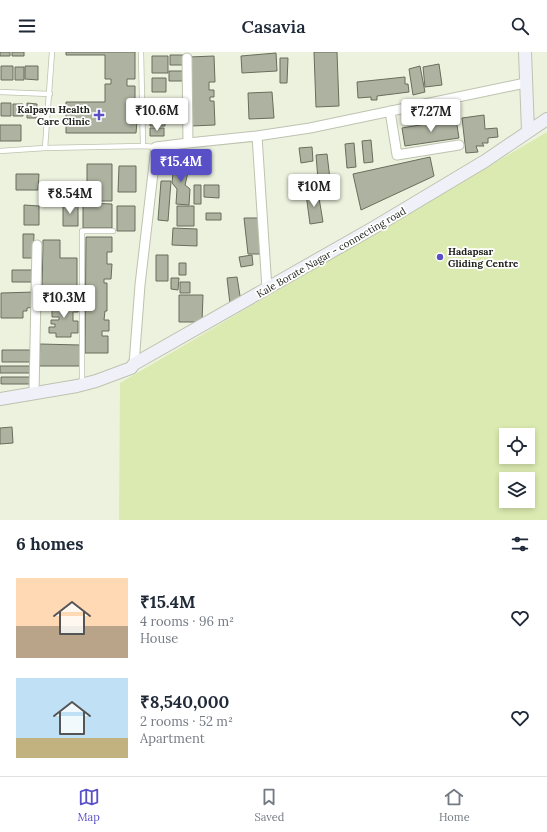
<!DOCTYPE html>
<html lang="en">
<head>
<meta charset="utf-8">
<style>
	:root { --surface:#fff; --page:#f2f2f3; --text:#1f2937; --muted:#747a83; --line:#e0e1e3; --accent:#594fc7 }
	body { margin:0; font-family:Lora,serif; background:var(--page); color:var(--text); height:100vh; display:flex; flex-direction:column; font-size:15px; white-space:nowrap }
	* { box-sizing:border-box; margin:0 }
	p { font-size:13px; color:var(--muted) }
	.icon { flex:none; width:22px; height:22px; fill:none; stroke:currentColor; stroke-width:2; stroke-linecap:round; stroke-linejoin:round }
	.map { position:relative; height:468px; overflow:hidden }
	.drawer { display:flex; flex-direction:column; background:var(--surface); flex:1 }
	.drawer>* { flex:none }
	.controls { position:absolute; left:499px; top:376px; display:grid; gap:8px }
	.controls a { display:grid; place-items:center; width:36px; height:36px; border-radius:0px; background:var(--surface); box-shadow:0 2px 6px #0003; font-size:20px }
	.price { position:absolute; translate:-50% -34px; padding:0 9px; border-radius:4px; background:#fff; color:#222; font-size:13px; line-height:26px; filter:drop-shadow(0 1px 2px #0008) }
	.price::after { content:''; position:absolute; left:50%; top:24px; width:12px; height:9px; margin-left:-6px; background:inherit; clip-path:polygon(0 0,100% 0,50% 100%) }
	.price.active { background:var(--accent); color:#fff }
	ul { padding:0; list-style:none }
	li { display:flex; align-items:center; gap:12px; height:100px; padding:0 16px }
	li span { display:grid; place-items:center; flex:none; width:112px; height:80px; border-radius:0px; color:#555 }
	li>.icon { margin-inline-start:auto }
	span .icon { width:48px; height:48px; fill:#fffc; stroke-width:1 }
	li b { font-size:17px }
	h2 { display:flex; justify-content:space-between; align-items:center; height:48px; padding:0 16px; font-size:17px }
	header { display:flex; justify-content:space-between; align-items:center; height:52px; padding:0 16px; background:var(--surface); font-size:18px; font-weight:600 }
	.dock { display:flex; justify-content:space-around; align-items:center; height:56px; border-top:1px solid var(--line); background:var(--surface); font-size:11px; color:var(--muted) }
	.dock a { display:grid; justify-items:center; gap:2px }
	.dock .active { color:var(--accent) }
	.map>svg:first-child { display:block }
</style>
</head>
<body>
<header><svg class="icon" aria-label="menu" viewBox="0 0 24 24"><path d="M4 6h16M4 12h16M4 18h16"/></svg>Casavia<svg class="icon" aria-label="search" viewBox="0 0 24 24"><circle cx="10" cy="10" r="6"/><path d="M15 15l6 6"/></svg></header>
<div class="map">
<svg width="547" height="468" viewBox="0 0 547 468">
	<rect width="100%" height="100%" fill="#edf2df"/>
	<path fill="#dbeab1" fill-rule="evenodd" d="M547 80V468H119L120 331ZM506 383H528V405H506ZM506 427H528V449H506Z"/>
	<path fill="#aeb3a1" stroke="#686d5c" d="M0 0H10V4H0Z
		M12 0H24V4H12Z
		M66 0H135V27H127V34H135V64H131V70H137L136 81H66V50H105V32H111V27H105V3H66Z
		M314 0H337L339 54 316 55Z
		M276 1 277 19 242 21 241 4Z
		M170 3H185V13H170Z
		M152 4H168V21H152Z
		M214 4 215 30H209V38H214V45H210V49H214L215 73 191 74 189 5Z
		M280 6H288L287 31H280Z
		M439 12 442 33 425 35 423 15Z
		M1 14H13V28H1Z
		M25 14H38V28L25 27Z
		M420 14 425 40 413 43 409 17Z
		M15 15H24V28H15Z
		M169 19H183V29H169Z
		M405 25V32H408L409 40 377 44V48H371V45L358 46 357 30Z
		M152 26H166V40H152Z
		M272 40 274 66 249 67 248 41Z
		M151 47H165V61H151Z
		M1 51H11V64H1Z
		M27 51 37 52 36 66H27Z
		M13 52H23V64H13Z
		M150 62H165V74H150Z
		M484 63 485 77 497 76 498 85 488 86V91H482L484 94H476L478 100 466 101 462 66Z
		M456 67 459 86 405 94 402 76Z
		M0 73H21V89H0Z
		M150 76H164V84H150Z
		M371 88 373 110 364 111 362 89Z
		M354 91 356 115 347 116 345 92Z
		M312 95 313 109 301 111 299 96Z
		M327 102 330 127 318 128 316 103Z
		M430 105 434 124 361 158 353 122Z
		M174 110 190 112 185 133 190 137 189 153 176 152 177 137 172 131Z
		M87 112H112V149H87Z
		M119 114H136V140H118Z
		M16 122H39L38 138H16Z
		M161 129H171L168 169 158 168Z
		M194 133H201V152H194Z
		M204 133H219V146L204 145Z
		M318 140 323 170 310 172 306 142Z
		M83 151 112 152V176H83Z
		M63 152H78V174H63Z
		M24 153 39 154V173H24Z
		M117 154H135V179H117Z
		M177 154H194V174H177Z
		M206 161H221V168H206Z
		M244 166H258L261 202H248Z
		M173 176 197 177V194L172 193Z
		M23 182H34L33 206H23Z
		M86 185H112V200H107V212H112L111 227H104V231H107V259H105L104 268H109V279H102V284H108V301H85Z
		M43 188H60V206H77V241H42Z
		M156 203H168V229H156Z
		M252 203 253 213 241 215 239 205Z
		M179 211H186V223H179Z
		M12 218H32V230H12Z
		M237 225 241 250 230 252 227 226Z
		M171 226H179L178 238 171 237Z
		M180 230H190V241H180Z
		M35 240V255L27 256V259H23V266H1V241Z
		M179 243H203L202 270H179Z
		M58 248H72V252H78V260H73V269H78V281H71V285H56V281H49V275H55V272H51V268H59V265H52V252H58Z
		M40 292 80 293V314H39Z
		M2 298H30V310H2Z
		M0 314H32V321H0Z
		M1 325H33V332H1Z
		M12 375 13 391 0 392V376Z"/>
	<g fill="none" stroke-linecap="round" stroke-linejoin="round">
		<g stroke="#bdc3b0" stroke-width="6">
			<path id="lane" d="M141 0 143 94
				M0 40 50 42
				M45 96 52 0
				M0 99 45 96 143 94 156 95
				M82 332V179H113"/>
		</g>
		<g stroke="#bdc3b0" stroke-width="11">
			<path id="street" d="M187 6 188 91
				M390 59 397 103 459 93
				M257 84 267 237
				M134 312 140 233 156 95 188 91 257 84 310 76 525 31
				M34 341 37 193"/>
		</g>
		<g stroke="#bdc3b0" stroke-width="14">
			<path id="secondary" d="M525 0 528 79
				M0 347 77 334 96 329 131 316 134 312 373 176 485 109 547 67"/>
		</g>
		<use href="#lane" stroke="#fff" stroke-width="4.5"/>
		<use href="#street" stroke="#fff" stroke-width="9"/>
		<use href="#secondary" stroke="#f0f1f8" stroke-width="12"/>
	</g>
	<g fill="#594fc7" stroke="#fff" stroke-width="1.5">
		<path d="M97 57h4v4h4v4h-4v4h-4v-4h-4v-4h4z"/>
		<circle cx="440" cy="205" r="4"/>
	</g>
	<g text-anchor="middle" stroke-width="3.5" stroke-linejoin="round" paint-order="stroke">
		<g font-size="10" font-weight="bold" fill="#21231c" stroke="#fff" text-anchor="end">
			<text x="90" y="61">Kalpayu Health<tspan x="90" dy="12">Care Clinic</tspan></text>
			<text x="448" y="203" text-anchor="start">Hadapsar<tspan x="448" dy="12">Gliding Centre</tspan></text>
		</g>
		<g font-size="10" fill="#21231c" stroke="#fff">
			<text transform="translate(331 200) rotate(-30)" y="4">Kale Borate Nagar - connecting road</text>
		</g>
	</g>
</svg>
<div class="controls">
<a><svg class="icon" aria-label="locate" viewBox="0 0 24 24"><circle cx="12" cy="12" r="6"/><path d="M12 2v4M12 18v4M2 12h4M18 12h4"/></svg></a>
<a><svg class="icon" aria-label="layers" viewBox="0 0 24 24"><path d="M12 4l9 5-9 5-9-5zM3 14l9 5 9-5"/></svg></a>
</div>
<b class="price" style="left:157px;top:80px">₹10.6M</b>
<b class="price" style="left:431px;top:81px">₹7.27M</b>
<b class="price active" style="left:181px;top:131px">₹15.4M</b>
<b class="price" style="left:314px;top:156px">₹10M</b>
<b class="price" style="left:70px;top:163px">₹8.54M</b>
<b class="price" style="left:64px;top:267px">₹10.3M</b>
</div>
<section class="drawer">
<h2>6 homes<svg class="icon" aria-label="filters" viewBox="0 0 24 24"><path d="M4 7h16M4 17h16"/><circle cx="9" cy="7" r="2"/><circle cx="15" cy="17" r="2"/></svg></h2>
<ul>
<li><span style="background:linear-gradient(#ffd9b3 60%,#b9a48a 0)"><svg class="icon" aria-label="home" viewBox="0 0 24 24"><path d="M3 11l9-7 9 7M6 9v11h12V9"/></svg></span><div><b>₹15.4M</b><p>4 rooms · 96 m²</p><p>House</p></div><svg class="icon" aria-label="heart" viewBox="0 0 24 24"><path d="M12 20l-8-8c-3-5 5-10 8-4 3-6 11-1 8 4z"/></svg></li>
<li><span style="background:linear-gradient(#bfe0f5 75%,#c2b280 0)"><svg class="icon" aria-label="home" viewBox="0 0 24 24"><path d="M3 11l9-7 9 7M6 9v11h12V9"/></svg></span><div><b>₹8,540,000</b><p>2 rooms · 52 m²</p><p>Apartment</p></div><svg class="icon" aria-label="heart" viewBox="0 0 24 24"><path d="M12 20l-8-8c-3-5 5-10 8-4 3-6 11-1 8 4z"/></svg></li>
</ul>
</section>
<nav class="dock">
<a class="active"><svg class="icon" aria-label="map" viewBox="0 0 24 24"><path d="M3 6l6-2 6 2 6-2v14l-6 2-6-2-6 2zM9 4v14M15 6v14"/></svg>Map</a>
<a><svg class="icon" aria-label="saved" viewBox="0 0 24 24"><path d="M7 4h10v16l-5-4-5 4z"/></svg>Saved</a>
<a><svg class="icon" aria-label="home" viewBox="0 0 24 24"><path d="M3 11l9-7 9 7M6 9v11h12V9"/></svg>Home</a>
</nav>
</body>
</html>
